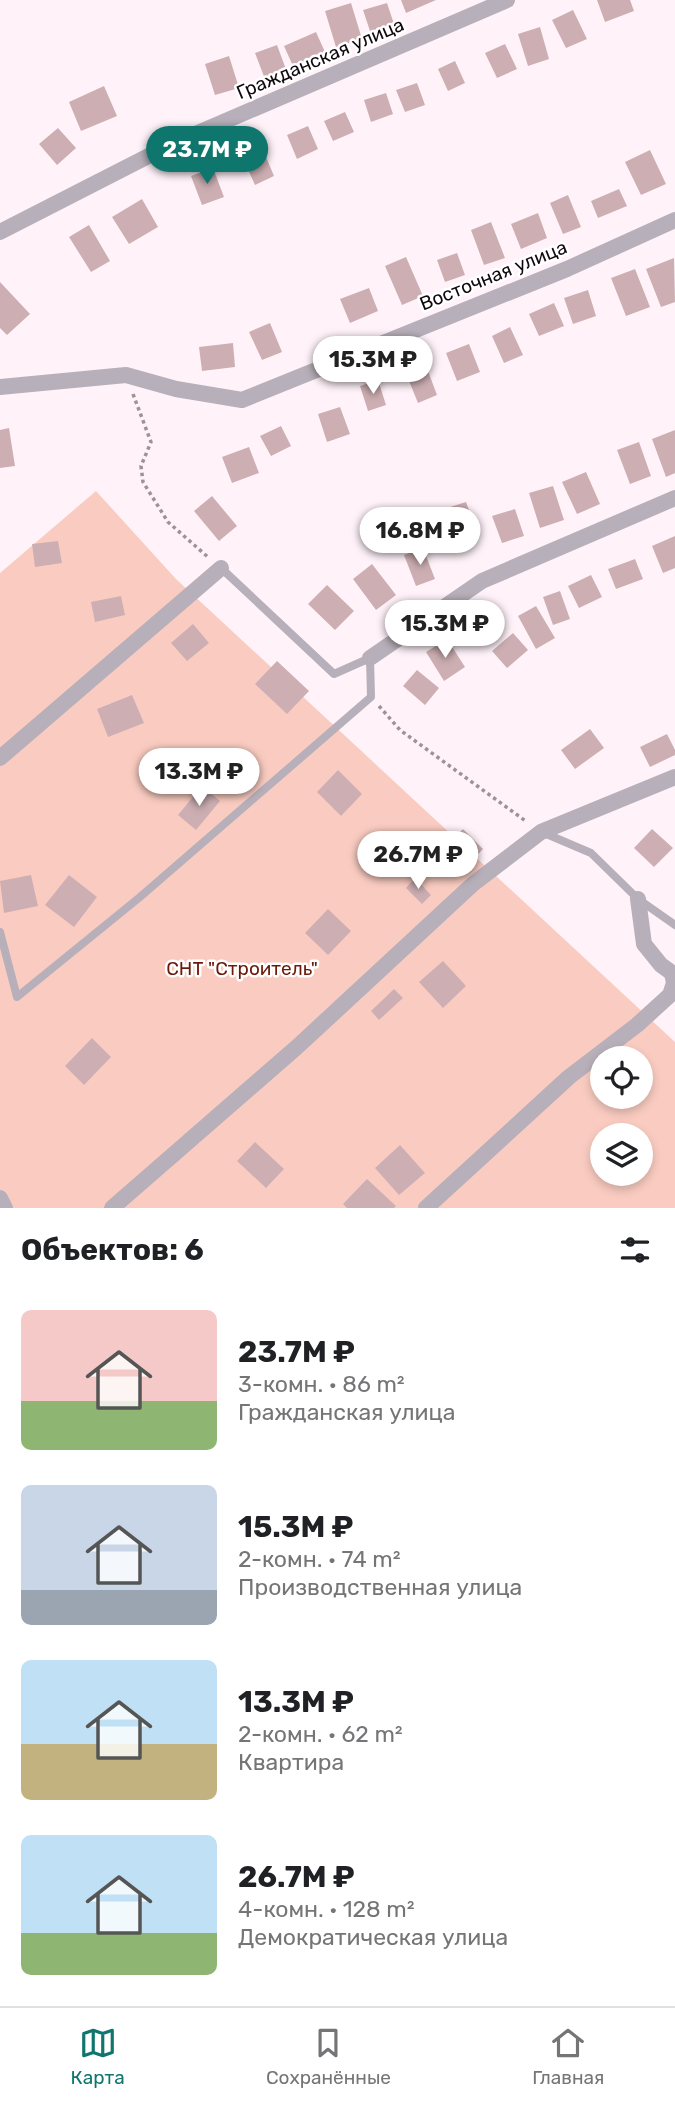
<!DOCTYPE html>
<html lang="ru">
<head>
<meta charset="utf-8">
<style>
	:root { --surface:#fff; --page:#f6f6f6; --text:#202124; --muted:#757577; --line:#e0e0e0; --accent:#0f766e }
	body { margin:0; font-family:Rubik,sans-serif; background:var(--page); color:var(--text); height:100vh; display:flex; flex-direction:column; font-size:26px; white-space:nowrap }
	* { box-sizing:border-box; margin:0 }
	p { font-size:23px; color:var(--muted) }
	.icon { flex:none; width:38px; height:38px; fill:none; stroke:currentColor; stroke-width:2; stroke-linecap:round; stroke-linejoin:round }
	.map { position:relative; height:1208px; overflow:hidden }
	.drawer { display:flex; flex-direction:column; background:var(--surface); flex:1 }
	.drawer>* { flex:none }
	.controls { position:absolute; left:590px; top:1046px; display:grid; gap:14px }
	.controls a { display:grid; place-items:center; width:63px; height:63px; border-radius:50%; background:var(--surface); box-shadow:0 4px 10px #0003; font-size:35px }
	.price { position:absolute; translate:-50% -60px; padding:0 16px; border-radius:24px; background:#fff; color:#222; font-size:23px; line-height:46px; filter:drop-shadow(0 2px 4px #0008) }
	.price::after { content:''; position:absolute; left:50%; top:42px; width:21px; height:16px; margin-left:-10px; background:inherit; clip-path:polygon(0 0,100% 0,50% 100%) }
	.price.selected { background:var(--accent); color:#fff }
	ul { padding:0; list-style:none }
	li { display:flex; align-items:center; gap:21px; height:175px; padding:0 21px }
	li span { display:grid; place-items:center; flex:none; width:196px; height:140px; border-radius:10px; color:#555 }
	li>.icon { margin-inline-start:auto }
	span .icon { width:84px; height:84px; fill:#fffc; stroke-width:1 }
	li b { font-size:30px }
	h2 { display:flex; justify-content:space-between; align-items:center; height:84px; padding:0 21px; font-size:30px }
	.tab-bar { display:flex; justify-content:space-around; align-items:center; height:98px; border-top:2px solid var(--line); background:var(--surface); font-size:19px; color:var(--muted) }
	.tab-bar a { display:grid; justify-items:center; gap:4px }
	.tab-bar .selected { color:var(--accent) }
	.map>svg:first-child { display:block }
</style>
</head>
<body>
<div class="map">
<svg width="675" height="1208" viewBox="0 0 675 1208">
	<rect width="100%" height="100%" fill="#fff3f9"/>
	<path fill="#faccc1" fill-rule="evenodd" d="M96 491 176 579 675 1042V1208H0V573ZM602 1059H640V1097H602ZM602 1136H640V1174H602Z"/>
	<path fill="#cdafb3" d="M401 0H436L406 13Z
		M597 0H630L634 11 605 22Z
		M351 3 362 39 336 47 325 11Z
		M387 3 394 24 370 31 363 10Z
		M573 10 587 39 566 48 552 20Z
		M540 27 549 59 528 66 518 34Z
		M316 32 325 52 293 66 284 46Z
		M505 44 517 69 497 78 485 53Z
		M277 45 287 72 265 79 255 53Z
		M229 56 239 88 215 95 205 64Z
		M455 61 465 83 448 91 438 69Z
		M417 83 425 105 405 112 396 90Z
		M104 86 117 116 81 131 69 102Z
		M386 93 393 114 371 122 364 100Z
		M345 112 354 132 333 141 324 121Z
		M308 126 318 149 297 159 287 135Z
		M58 128 76 148 57 165 39 144Z
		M261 145 274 176 255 185 241 154Z
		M650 150 666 184 641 195 625 162Z
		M213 168 224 197 202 205 191 176Z
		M619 189 627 206 598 218 591 201Z
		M568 195 581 227 563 234 550 203Z
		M142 199 158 227 129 244 112 217Z
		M538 213 547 238 521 249 511 224Z
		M491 222 505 258 484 265 471 230Z
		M89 225 110 261 91 272 69 237Z
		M457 253 465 275 445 282 437 260Z
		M406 257 423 296 402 305 385 266Z
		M674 258 675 302 661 307 646 269Z
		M635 269 650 307 626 316 611 278Z
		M0 282 30 314 7 335 0 328Z
		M369 288 378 311 350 323 340 299Z
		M588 290 596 316 573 324 564 298Z
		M554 303 564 326 539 336 529 314Z
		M270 323 282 352 262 360 249 332Z
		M510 327 523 355 504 363 492 336Z
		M233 343 235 367 202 371 199 347Z
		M469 344 480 372 457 381 446 353Z
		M425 363 437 395 418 403 405 371Z
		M378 380 386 405 368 411 360 386Z
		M340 407 350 434 327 442 318 414Z
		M281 426 291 446 271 456 260 436Z
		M9 428 15 466 0 468V430Z
		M675 430V473L666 477 652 439Z
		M639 442 651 476 630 484 617 450Z
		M249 447 259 473 232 483 222 457Z
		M586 472 600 504 577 514 562 482Z
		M553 486 564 520 540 528 529 493Z
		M212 496 237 526 219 541 194 511Z
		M466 502 477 532 454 539 444 509Z
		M515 509 524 536 502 543 492 516Z
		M675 536V568L663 573 652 546Z
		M58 541 62 563 35 567 32 544Z
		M423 548 435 579 416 586 404 555Z
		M635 559 643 579 616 589 608 569Z
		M372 564 396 595 376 610 353 579Z
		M591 575 602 597 579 608 568 586Z
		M327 585 354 611 335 630 308 604Z
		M560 591 570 619 553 625 543 597Z
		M121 596 125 615 95 622 91 602Z
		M536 606 555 638 536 649 518 616Z
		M193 624 209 643 187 661 171 643Z
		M513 633 528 650 507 668 492 651Z
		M447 639 465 667 444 681 426 652Z
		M277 661 309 691 287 714 255 684Z
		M417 670 439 688 425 705 403 686Z
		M132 695 144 723 108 737 97 709Z
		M590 729 604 748 575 769 561 750Z
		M667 734 675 750V755L650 767 640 747Z
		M232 750 245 758 229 781 217 772Z
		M338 770 362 794 341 816 317 792Z
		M202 786 220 801 196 830 178 815Z
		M463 829 483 849 466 867 446 846Z
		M652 829 673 848 654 867 634 848Z
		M31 875 38 906 4 913 0 881Z
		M69 875 97 897 74 927 45 905Z
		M415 878 431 895 422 904 406 888Z
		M328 909 351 931 328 955 305 933Z
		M443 961 466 986 443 1008 419 982Z
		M394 989 403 998 379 1020 371 1011Z
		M92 1038 111 1057 84 1085 65 1066Z
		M255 1142 284 1169 266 1188 237 1161Z
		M400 1145 425 1173 399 1195 375 1168Z
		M367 1179 396 1206 394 1208H347L343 1204Z"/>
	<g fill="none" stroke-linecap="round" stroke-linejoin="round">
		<path stroke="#9d9298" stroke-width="3.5" stroke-dasharray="3.5 3.5" stroke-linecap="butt" d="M133 394 151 442 141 466 143 482 168 522 209 558
			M379 706 400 730 527 822"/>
		<path stroke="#b7afb9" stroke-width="8" d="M544 833 591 853 638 899 675 925
			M0 932 17 997 140 897 371 697 370 658 334 674 221 568"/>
		<path stroke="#b7afb9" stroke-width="16" d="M0 232 172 144 507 0
			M0 387 126 375 176 389 242 400 567 269 675 220
			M370 658 482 581 675 498
			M0 758 221 568
			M0 1198 5 1208
			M112 1208 297 1047 473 884 541 832 675 777
			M426 1208 569 1077 637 1025 670 995 674 983 672 973 661 965 644 944 638 899"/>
	</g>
	<g text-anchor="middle" stroke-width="5" stroke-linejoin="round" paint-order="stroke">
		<g font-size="19" fill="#11090e" stroke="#fff">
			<text transform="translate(320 58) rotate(-23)" y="7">Гражданская улица</text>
			<text transform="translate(493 275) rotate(-22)" y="7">Восточная улица</text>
		</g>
		<g font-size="19" fill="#6b1909" stroke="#fff">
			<text x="242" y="975">СНТ "Строитель"</text>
		</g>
	</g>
</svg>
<div class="controls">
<a><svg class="icon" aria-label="locate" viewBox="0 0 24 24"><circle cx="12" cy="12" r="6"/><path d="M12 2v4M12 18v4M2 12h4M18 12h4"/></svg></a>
<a><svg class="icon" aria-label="layers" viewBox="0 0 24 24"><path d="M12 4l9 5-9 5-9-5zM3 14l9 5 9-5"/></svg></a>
</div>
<b class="price selected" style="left:207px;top:186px">23.7M ₽</b>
<b class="price" style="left:373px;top:396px">15.3M ₽</b>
<b class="price" style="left:420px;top:567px">16.8M ₽</b>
<b class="price" style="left:445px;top:660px">15.3M ₽</b>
<b class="price" style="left:199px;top:808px">13.3M ₽</b>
<b class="price" style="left:418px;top:891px">26.7M ₽</b>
</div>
<section class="drawer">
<h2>Объектов: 6<svg class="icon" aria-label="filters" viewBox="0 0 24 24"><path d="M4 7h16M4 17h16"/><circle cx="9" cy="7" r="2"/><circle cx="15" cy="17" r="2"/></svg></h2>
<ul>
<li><span style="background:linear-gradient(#f6c9c9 65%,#8fb573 0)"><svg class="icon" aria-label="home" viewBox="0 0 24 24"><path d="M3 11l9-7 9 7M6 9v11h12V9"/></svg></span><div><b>23.7M ₽</b><p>3-комн. · 86 m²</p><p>Гражданская улица</p></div></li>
<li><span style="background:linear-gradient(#c9d6e8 75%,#9aa5b1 0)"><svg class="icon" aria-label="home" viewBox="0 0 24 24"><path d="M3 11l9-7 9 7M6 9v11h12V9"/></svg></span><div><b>15.3M ₽</b><p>2-комн. · 74 m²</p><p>Производственная улица</p></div></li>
<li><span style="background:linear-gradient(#bfe0f5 60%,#c2b280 0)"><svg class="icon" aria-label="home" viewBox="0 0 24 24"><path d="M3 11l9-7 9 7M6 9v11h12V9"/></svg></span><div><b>13.3M ₽</b><p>2-комн. · 62 m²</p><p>Квартира</p></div></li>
<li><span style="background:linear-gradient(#bfe0f5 70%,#8fb573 0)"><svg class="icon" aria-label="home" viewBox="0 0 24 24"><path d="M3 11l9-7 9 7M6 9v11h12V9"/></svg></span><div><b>26.7M ₽</b><p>4-комн. · 128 m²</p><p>Демократическая улица</p></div></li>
</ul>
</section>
<nav class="tab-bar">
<a class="selected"><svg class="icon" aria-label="map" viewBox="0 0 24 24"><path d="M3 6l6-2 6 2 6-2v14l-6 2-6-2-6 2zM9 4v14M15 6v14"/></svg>Карта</a>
<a><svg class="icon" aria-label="saved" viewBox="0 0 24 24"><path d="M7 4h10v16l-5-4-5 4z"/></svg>Сохранённые</a>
<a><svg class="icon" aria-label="home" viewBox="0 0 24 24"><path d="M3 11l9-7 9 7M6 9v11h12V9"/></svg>Главная</a>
</nav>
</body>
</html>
